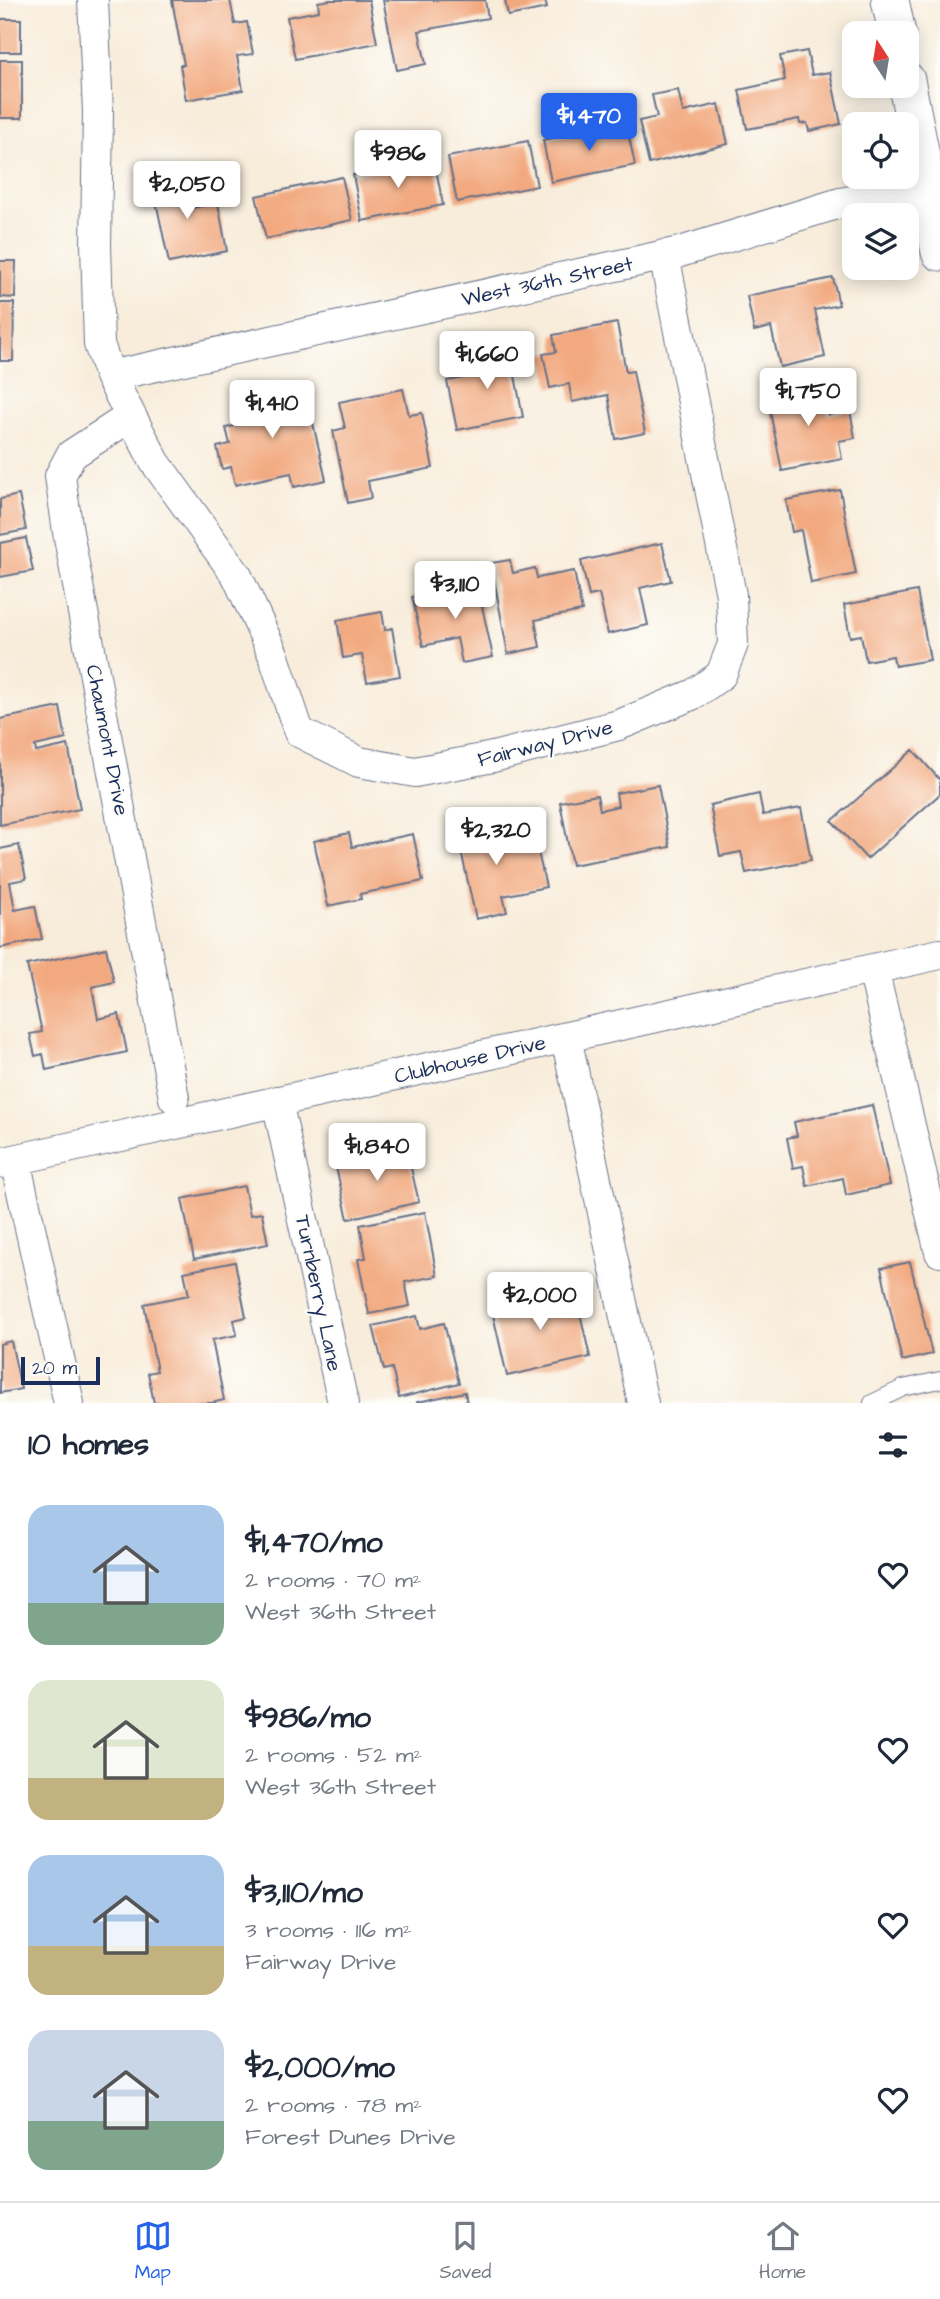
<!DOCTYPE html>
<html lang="en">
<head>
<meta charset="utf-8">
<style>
	:root { --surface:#fff; --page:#f2f2f3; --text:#1f2937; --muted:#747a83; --line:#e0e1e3; --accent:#2563eb }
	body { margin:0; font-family:"Architects Daughter",sans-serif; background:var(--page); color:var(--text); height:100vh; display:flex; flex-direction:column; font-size:26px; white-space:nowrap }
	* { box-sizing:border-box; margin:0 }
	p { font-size:23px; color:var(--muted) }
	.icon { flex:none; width:38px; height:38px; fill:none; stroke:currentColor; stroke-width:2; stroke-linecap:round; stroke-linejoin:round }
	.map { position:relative; height:1403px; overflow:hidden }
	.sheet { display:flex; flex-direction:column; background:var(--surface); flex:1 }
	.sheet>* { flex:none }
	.needle { width:46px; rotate:348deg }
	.fabs { position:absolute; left:842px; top:21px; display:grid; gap:14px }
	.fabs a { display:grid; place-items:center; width:77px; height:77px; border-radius:14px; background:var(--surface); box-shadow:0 4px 18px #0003; font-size:35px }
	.scale { position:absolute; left:21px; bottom:18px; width:79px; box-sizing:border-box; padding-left:7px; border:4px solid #1b2f5e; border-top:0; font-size:19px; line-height:24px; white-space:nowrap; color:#1b2f5e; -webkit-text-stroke:5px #fdfcf7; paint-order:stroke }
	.price { position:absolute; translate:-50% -60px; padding:0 16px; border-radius:7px; background:#fff; color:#222; font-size:23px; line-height:46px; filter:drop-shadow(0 2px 4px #0008) }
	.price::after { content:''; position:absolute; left:50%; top:42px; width:21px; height:16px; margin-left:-10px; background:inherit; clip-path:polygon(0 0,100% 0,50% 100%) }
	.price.current { background:var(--accent); color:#fff }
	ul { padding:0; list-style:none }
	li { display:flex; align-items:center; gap:21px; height:175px; padding:0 28px }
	li span { display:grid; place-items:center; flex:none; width:196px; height:140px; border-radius:21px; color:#555 }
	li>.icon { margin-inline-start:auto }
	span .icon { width:84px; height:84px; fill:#fffc; stroke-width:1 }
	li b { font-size:30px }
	h2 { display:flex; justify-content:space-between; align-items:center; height:84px; padding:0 28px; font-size:30px }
	.dock { display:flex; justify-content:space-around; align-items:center; height:98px; border-top:2px solid var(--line); background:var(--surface); font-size:19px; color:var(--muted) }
	.dock a { display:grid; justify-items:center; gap:4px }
	.dock .current { color:var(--accent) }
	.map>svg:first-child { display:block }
</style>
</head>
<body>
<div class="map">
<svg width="940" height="1403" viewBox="0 0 940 1403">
	<rect width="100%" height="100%" fill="#fdfcf7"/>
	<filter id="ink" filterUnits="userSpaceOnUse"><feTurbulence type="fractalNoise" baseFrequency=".0143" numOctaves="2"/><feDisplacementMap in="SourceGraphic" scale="14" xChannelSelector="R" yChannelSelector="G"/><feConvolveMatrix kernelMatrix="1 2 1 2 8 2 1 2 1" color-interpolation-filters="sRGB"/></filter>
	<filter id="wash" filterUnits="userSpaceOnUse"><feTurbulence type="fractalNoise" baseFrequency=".00686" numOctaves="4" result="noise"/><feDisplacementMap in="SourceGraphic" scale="28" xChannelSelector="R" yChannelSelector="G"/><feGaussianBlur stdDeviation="1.57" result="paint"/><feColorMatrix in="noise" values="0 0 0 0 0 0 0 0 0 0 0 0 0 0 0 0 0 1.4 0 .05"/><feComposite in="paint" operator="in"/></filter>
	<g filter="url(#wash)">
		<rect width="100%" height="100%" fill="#f8eddb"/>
		<g id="blocks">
			<path fill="#f2a97f" d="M172 0H230L235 24 247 22 253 54 237 56 243 90 186 100 180 65H184Z
				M330 0H369L377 43 295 59 287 17 319 11 318 2Z
				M383 0H485L488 18 419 31 426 64 397 70Z
				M505 0H545L547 8 508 16Z
				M0 19H21V52H0Z
				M807 51 812 75 830 72 841 124 809 131 807 123 800 124 799 119 747 129 739 90 785 80 780 56Z
				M0 60H22V118H0Z
				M678 90 683 112 719 104 728 144 649 164 639 121 657 117 652 95Z
				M626 123 635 165 551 182 543 140Z
				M528 141 537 186 457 202 448 157Z
				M434 159 443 205 362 221 353 175Z
				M184 171 191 208 218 203 227 251 169 263 151 178Z
				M342 177 352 220 266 239 256 196Z
				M0 261H16L15 298 0 297Z
				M833 278 839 305 815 310 825 357 780 367 771 327 754 331 747 296Z
				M0 303H14L13 361H0Z
				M617 323 626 372 633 371 645 433 616 439 608 395 572 402 569 384 550 388 543 354 556 352 553 335Z
				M509 345 523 417 457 430 447 381 479 375 475 352Z
				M823 385 828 415 850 410 855 438 839 441 842 459 782 471 767 396Z
				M294 386 300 413 310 410 326 480 294 487 291 473 235 485 231 467 222 469 217 447 230 444 226 428 238 425 233 399Z
				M403 389 409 415 422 413 433 468 368 481 371 498 348 503 333 431 345 428 339 402Z
				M840 490 856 574 811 583 801 530 792 532 786 500Z
				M19 495 26 530 0 535V499Z
				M26 538 33 571 0 577V543Z
				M662 543 671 581 640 588 648 625 608 634 599 594 589 596 581 561Z
				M510 560 513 573 535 568 537 578 574 571 582 611 535 620 540 647 508 654 491 563Z
				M477 583 493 657 462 663 457 638 423 646 412 597Z
				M917 591 930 660 895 666 893 656 866 661 861 635 850 637 844 605Z
				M382 612 385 630 392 628 400 676 367 682 362 655 343 658 337 620Z
				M60 707 66 739 35 746 36 752 68 745 80 809 0 825V719Z
				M913 750 940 780V794L867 859 832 821Z
				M658 785 670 847 572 865 560 802 597 795 600 810 618 806 616 793Z
				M759 794 763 815 801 808 811 860 746 873 741 852 720 856 710 805Z
				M490 816 497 851 536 843 546 887 503 896 507 912 476 919 455 823Z
				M349 833 352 847 413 834 423 881 360 894 361 899 328 906 314 841Z
				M19 845 26 879 10 882 15 910 35 906 42 939 0 948V849Z
				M106 948 114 982 92 987 98 1019 119 1014 127 1052 46 1070 43 1054 35 1056 30 1034 42 1032 27 965Z
				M872 1105 890 1185 846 1195 843 1178 807 1186 803 1166 793 1168 787 1138 797 1136 794 1122Z
				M406 1147 419 1202 348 1219 335 1163Z
				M244 1186 250 1215 262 1213 268 1244 194 1259 182 1199Z
				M425 1212 437 1276 405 1282 410 1306 369 1314 358 1259 366 1258 360 1225Z
				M235 1262 246 1317 234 1320 237 1335 212 1340 224 1400 211 1403H154L148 1373 157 1371 144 1304 189 1295 184 1272Z
				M910 1262 932 1354 902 1361 881 1268Z
				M574 1287 590 1357 507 1376 491 1306Z
				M417 1316 420 1329 444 1323 459 1383 399 1398 392 1368 384 1370 373 1326Z
				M11 1341 21 1389 0 1393V1344Z
				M465 1392 467 1403H417V1402Z"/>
		</g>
	</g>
	<g filter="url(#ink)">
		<use href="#blocks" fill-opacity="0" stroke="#68728a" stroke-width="2"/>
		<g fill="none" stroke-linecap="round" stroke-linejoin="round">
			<g stroke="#68728a" stroke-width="18">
				<path id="service" d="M872 1403 903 1388 940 1380"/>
			</g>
			<g stroke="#68728a" stroke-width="32">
				<path id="minor" d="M93 0 98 112 96 245 99 344 110 376 155 462 237 576 273 654 299 732 359 762 415 772 493 757 619 725 694 694 721 675 733 644 731 595 664 255
					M110 376 680 252 840 203 940 185
					M131 416 71 455 60 476 68 532 174 1098
					M873 969 940 1252
					M566 1037 643 1403
					M277 1101 343 1403
					M15 1160 69 1403
					M0 1163 940 954"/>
			</g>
			<g stroke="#68728a" stroke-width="39">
				<path id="tertiary" d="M890 0 897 33
					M906 80 940 252"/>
			</g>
			<use href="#service" stroke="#fff" stroke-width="16"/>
			<use href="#minor" stroke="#fff" stroke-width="30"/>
			<use href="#tertiary" stroke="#fff" stroke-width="37"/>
		</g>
	</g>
	<g text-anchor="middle" stroke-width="5" stroke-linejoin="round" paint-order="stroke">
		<g font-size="21" fill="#1b2f5e" stroke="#fdfcf7">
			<text transform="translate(547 281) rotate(-12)" y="7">West 36th Street</text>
			<text transform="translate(108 740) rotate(79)" y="7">Chaumont Drive</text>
			<text transform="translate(545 743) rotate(-14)" y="7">Fairway Drive</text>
			<text transform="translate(470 1059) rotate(-13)" y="7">Clubhouse Drive</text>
			<text transform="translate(319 1293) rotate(78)" y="7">Turnberry Lane</text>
		</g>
	</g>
</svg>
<div class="fabs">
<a><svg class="needle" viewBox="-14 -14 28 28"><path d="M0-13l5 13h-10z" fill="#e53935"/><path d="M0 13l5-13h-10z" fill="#747a83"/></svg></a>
<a><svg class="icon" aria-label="locate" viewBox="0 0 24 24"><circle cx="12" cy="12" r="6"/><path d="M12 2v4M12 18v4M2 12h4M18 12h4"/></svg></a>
<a><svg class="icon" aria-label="layers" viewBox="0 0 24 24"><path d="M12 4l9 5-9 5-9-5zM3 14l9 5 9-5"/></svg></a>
</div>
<div class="scale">20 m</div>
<b class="price current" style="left:589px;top:153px">$1,470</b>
<b class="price" style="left:398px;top:190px">$986</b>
<b class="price" style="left:187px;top:221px">$2,050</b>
<b class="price" style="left:487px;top:391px">$1,660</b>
<b class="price" style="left:808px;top:428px">$1,750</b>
<b class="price" style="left:272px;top:440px">$1,410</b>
<b class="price" style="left:455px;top:621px">$3,110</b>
<b class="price" style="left:496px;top:867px">$2,320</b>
<b class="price" style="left:377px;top:1183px">$1,840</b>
<b class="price" style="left:540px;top:1332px">$2,000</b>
</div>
<section class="sheet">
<h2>10 homes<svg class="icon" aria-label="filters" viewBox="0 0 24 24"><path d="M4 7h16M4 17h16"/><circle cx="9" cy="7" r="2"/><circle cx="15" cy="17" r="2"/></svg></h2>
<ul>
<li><span style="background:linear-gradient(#a9c7e8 70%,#7fa58c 0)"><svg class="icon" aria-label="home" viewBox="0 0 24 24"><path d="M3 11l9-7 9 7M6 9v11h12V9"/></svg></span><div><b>$1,470/mo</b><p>2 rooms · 70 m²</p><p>West 36th Street</p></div><svg class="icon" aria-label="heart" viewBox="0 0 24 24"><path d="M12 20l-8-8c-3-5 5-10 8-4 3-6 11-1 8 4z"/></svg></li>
<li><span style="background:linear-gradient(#dfe7d0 70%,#c2b280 0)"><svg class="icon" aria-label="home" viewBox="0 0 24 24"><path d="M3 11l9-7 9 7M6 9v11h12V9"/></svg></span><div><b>$986/mo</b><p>2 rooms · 52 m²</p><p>West 36th Street</p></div><svg class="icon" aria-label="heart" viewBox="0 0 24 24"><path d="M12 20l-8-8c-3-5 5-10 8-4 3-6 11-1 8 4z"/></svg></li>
<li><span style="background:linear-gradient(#a9c7e8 65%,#c2b280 0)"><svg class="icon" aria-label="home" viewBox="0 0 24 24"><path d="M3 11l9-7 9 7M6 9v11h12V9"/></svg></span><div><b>$3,110/mo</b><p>3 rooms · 116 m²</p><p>Fairway Drive</p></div><svg class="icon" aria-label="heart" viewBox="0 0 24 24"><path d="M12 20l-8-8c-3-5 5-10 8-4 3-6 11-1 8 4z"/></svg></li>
<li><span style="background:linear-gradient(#c9d6e8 65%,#7fa58c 0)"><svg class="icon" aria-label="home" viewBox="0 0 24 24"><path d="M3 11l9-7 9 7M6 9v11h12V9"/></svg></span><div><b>$2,000/mo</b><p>2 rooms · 78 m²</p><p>Forest Dunes Drive</p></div><svg class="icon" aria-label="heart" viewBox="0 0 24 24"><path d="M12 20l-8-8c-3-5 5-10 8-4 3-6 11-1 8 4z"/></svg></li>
</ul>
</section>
<nav class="dock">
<a class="current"><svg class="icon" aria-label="map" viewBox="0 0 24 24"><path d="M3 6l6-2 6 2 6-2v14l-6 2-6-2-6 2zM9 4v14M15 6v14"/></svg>Map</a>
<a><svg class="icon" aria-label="saved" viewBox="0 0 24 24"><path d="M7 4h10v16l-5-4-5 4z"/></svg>Saved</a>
<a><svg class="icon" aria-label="home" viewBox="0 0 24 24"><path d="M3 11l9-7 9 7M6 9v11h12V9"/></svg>Home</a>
</nav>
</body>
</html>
